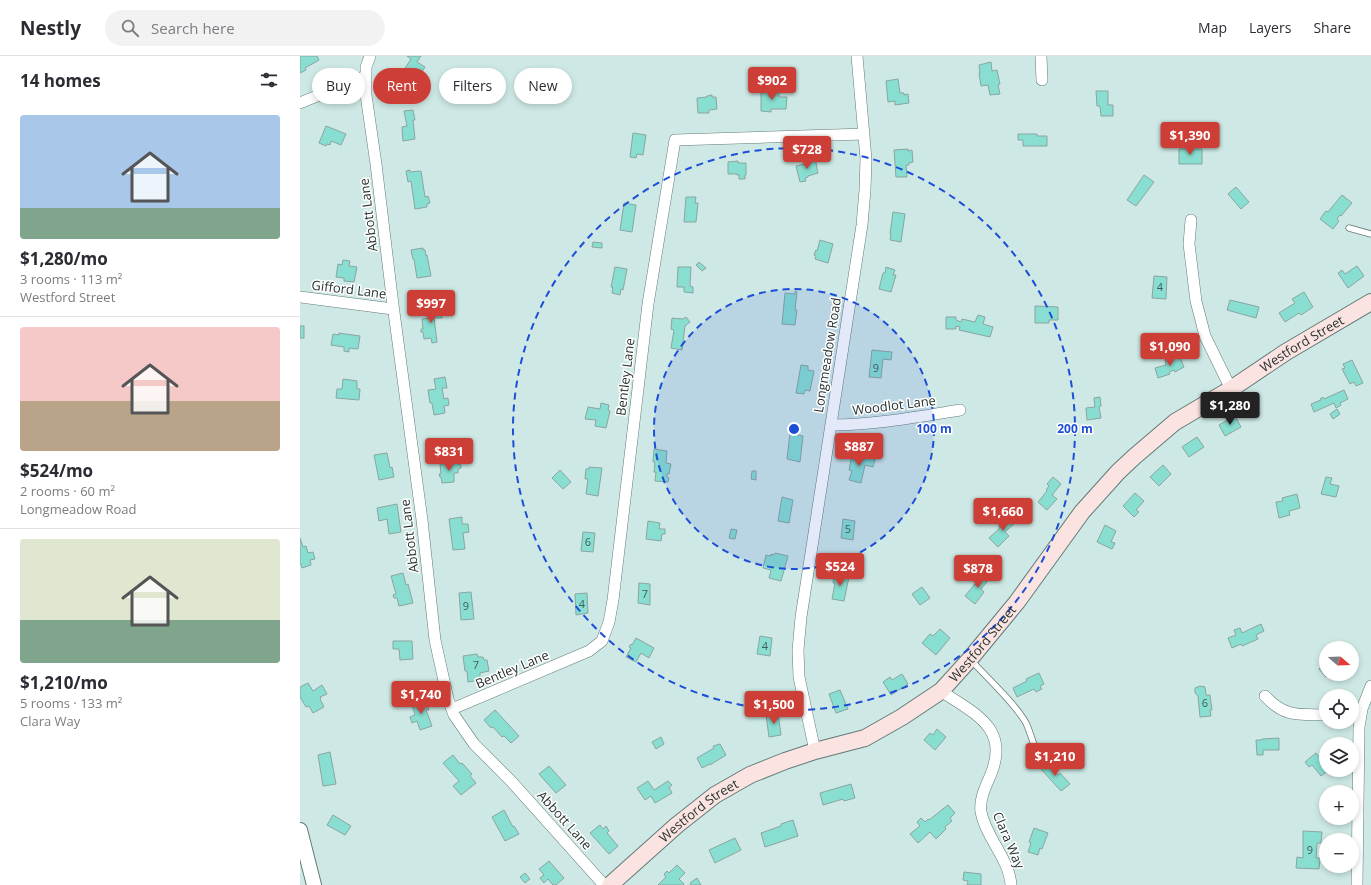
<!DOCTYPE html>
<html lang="en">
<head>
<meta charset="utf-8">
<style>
	:root { --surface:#fff; --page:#f2f2f3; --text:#2b2b33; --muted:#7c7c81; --line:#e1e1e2; --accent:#cc3e36 }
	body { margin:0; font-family:"Open Sans",sans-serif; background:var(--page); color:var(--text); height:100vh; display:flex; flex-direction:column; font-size:15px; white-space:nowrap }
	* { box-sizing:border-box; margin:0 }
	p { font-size:13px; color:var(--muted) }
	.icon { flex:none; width:22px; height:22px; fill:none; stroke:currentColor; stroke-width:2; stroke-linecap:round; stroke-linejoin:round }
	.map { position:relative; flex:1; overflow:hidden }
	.drawer { display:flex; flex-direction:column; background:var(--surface); width:300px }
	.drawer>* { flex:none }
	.banner { position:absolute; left:12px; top:12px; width:380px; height:36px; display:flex; gap:8px }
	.needle { width:26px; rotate:109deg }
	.fabs { position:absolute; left:1019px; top:585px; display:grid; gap:8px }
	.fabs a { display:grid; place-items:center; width:40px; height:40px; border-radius:50%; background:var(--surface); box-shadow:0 2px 6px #0003; font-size:20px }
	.price { position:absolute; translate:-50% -34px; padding:0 9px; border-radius:4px; background:var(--accent); color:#fff; font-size:13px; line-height:26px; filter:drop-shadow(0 1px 2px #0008) }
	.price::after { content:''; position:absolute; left:50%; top:24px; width:12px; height:9px; margin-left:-6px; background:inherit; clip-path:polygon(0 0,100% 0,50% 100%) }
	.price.selected { background:#222; color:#fff }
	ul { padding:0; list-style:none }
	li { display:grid; align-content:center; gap:8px; height:212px; padding:0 20px }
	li+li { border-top:1px solid var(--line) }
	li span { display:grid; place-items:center; height:124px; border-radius:4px; color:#555 }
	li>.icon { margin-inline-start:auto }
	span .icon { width:72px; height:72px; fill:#fffc; stroke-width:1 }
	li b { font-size:17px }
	h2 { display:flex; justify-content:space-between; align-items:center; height:48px; padding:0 20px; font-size:17px }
	.chip { padding:0 14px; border-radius:18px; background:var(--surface); box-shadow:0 2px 6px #0003; font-size:14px; line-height:36px }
	.chip.selected { background:var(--accent); color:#fff }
	header { display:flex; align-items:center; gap:24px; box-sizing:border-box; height:56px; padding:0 20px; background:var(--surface); border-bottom:1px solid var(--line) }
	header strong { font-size:19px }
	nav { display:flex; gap:22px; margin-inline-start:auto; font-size:14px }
	.search { width:280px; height:36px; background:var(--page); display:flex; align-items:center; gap:10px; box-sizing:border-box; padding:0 14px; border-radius:22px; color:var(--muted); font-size:15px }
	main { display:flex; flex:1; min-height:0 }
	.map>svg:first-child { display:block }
</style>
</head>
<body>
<header>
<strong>Nestly</strong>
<div class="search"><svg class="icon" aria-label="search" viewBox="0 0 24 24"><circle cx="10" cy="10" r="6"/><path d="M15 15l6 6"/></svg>Search here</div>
<nav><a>Map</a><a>Layers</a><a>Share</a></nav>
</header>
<main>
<section class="drawer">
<h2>14 homes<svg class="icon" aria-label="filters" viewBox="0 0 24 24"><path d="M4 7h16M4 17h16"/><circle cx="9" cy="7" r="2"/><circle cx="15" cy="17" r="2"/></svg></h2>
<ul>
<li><span style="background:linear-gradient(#a9c7e8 75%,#7fa58c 0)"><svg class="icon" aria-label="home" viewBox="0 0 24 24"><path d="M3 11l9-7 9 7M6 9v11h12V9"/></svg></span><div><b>$1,280/mo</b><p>3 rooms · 113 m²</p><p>Westford Street</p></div></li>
<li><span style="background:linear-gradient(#f6c9c9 60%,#b9a48a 0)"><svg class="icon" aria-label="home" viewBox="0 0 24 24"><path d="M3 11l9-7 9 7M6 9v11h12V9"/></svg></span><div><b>$524/mo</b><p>2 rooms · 60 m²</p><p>Longmeadow Road</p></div></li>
<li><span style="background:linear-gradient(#dfe7d0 65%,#7fa58c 0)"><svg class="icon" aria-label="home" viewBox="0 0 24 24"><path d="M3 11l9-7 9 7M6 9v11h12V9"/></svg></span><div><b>$1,210/mo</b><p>5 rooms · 133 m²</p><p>Clara Way</p></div></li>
</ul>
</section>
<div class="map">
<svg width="1071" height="829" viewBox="0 0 1071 829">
	<rect width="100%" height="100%" fill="#cee9e5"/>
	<path fill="#88ded1" stroke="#8ba5a0" d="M0 0H17L19 4 5 12 6 14 0 17Z
		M107 0H121L117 6 125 11 121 17 115 13 108 25 100 20 111 3Z
		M691 6 692 15 697 14 700 28 698 29 700 38 690 39 688 29 681 30 679 17H680L679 9Z
		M598 23 600 37H604V39L608 38 609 47 595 49V45L588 46 586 25Z
		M461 34H469V41H472V36H479V41H487L486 53H471V56L461 55Z
		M796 35H808V49H813V60H801L800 50H797Z
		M412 39V41H416L417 53 409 54V57H398L397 42 407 41V40Z
		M113 54 115 64H113L115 83 103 85 102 71 107 70 104 55Z
		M26 70 46 78 41 89 31 85 30 89 27 88 26 90 19 87Z
		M333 77 346 79 343 99 337 98 336 102 330 101Z
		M718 78H737V80H747V90H723V84H718Z
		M608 93V95L612 94 613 106 609 107V109H606L607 121H596L594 94Z
		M879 93H902V108H879Z
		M515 102 518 117 508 120V121L505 122 506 125 500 126 496 110 505 108 504 105Z
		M438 105V107H446V119H445V123H439V119H437V118H428V106Z
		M110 114V116L121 115 125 141 128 140 130 147 127 148V151L115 153 111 125 108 126 106 115Z
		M844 119 854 126 836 150 827 144Z
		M936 131 949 146 941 153 928 138Z
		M1042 139 1052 147 1041 160 1040 159 1037 163 1039 165 1033 173 1020 163 1026 155 1028 156Z
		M386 141H396L395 147H398L396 166H384Z
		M324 147 336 149 332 176 320 174Z
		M593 156 605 158 601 186 590 184 591 178H590Z
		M520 184 533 188 528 207 515 203 516 200 514 199 516 194 517 195Z
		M293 186 302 187V192L292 191Z
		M123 192V194H125L126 200 127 199 131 220 117 222 114 203H113L111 194Z
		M43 204 50 205 49 210 57 211 54 226 44 225V222L36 221 38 208 42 209Z
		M399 206 406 212 402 215 396 209Z
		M1057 210 1064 220 1048 232 1038 217 1042 214 1045 218Z
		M315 211 327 213 323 234 321 233 320 239 312 237 313 231H311Z
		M378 211H391L390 230 393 231V237L384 236V231H377Z
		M586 211 595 214 593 219H596L591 236 579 233 583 217H585Z
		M854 220 867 221 866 243 852 242Z
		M495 235 497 236 495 254H497L495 269 482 268 485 237 495 238Z
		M1004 236 1013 251 1001 259 999 257 985 266 979 257 995 247 992 243Z
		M930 244 959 251 956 262 927 254Z
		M141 250 142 262H134L137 286 132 287 131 282 124 283 123 276H121V273H123L122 263 131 262 130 252Z
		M735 250 758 251V264H749V267H735Z
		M678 259 685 261 683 268 693 271 690 281 659 274 660 271 656 270V273H646V261H656V264L661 266 662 263 675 266Z
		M386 261 390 266 385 270 382 294 371 292 374 274 371 273 372 262 383 263Z
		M0 270H4V282H0Z
		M39 277 60 280 58 293 49 292V296L44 295V291L31 289 33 278 39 279Z
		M572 294 592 296 591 304 583 303 581 322 569 321Z
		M879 299 884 311 875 316 874 314 869 316 870 318 858 322 855 312 866 309 865 304Z
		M1052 304 1063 327 1056 330 1054 326 1050 328 1042 313 1045 312 1043 308Z
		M501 309 508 310V314L514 315 510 335 505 334 504 338 496 337Z
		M145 321 147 332H142L144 343 148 342 149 349 144 350 145 357 134 359 132 347H130L128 334 136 333 134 323Z
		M43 323 57 325V333H60L59 344 36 342 37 333H42Z
		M1044 334 1048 343 1040 347 1041 349 1036 352 1034 347 1014 356 1011 348 1021 344 1020 343 1023 341 1024 343Z
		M800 341 801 350 799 351 801 362 787 364 786 352 795 351 794 342Z
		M301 347 309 349 308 354 310 355 306 372 295 370 296 364 285 363 288 351 300 353Z
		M1037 353 1040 358 1033 363 1030 358Z
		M935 360 941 371 925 380 919 369Z
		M490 377 503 380 500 406 487 403Z
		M897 381 904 391 889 401 882 391Z
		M354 393 367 395 366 407 371 408 369 418H367V421L369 422 368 426 355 425 356 416H354L355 406H353Z
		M87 397 90 412 92 411 94 421 79 424 74 399Z
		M552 399 575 403 573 411 565 409 561 427 549 424 552 415 549 414Z
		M159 406V409H161V412L158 413V417H154V426L142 427 141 421H140L139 418H141L140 408Z
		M863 409 871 418 859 430 850 421Z
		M289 411 302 412 298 440 286 438 288 423H285L286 413H289Z
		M260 414 271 426 263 433 252 422Z
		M452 415H456V424L451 423Z
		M753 421 761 428 752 439 757 443 747 454 738 446 747 435 746 434 749 430 747 428Z
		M1026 421 1032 422 1030 428 1039 430 1036 441 1021 438Z
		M835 437 844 445 836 454 839 456 834 461 823 450Z
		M997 438 1000 452 989 455 990 459 979 462 976 446 983 445 982 442Z
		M482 441 493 444 489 467 478 465Z
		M97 448 101 476 89 478 87 463 79 465 77 452Z
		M710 459 716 466 705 476 709 480 698 491 689 482 700 472 699 470Z
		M162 461V468H168L169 476 163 477 165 493 153 494 149 463Z
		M543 463 555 465 553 484 541 482Z
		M348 465 360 467 359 473H365V478H362L361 485 346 483Z
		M805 469 816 475 811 486 815 487 812 493 797 486Z
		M431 473 437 474 435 483 429 482Z
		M283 476 295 477 293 496 281 495Z
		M0 482 3 491 6 490 8 497 13 496 15 503 10 504 11 509 2 512 0 506Z
		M475 497 488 500 481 525 469 522 471 514 463 512 466 499 471 500V498L474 499Z
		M682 516 690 522 681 533 684 536 675 548 665 540 675 528 676 529 679 526 676 524Z
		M103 517 106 529 108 528 113 547 99 550 97 542H94L93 539 96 538 91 520Z
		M534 518 549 521 544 545 532 543 535 527H533Z
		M339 527 350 528V549L338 547Z
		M622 531 630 542 620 549 612 538Z
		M171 536 174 563 161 564 159 537Z
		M287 537 288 557 276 559 275 538Z
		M961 568 964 575 956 579 958 583 942 590 941 588 932 592 928 582 936 579 934 574 940 572 942 577Z
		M640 573 650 582 636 599 622 587 630 578 633 580Z
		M460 580 472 582 470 600 457 598Z
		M336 582 354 592 349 602 341 597 336 606 326 601 331 592 329 591 331 588 332 589Z
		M93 585H112L113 603 100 604 99 593H93Z
		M177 598 178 601H183L184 604H187L189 615 180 617V624L168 626 167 615H165L163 600Z
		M1026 607V618H1029L1026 621 1019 613Z
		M739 617 744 628 740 630 742 633 736 636 734 633 717 641 713 632 727 625 726 623Z
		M602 618 608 628 591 639 583 626 590 621 592 624Z
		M8 627 13 635 22 629 27 638 20 641 21 642 20 643 24 651 13 657 9 650 6 651 0 641V631Z
		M900 630 905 631 906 639H910L912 654H910L911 660 900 661 898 640 895 637V632Z
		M540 634 548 653 536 657 529 638Z
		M125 643 129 654H126L132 670 120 674 117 665 112 667 110 661 115 659 112 649 122 645V644Z
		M455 643H465V654H455Z
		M195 654 219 680 211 687 204 680 202 681 193 671 191 672 184 664Z
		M478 657 481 679 469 681 466 659Z
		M637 673 646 681 635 694 624 684 630 677 633 679Z
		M361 681 364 688 356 693 352 686Z
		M979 682V694H963V699H957L956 684H962V683Z
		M420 688 426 699 410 709V708L402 712 397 702 414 692 413 690Z
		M30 696 36 728 23 730 18 699Z
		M1016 697 1020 702 1022 700 1026 705V714H1029L1021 720 1012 709 1009 711 1005 706Z
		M153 699 160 708 162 707 172 718 170 720 176 727 161 739 153 730 159 725 143 707Z
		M748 706 758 719 760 717 770 728 761 735 740 712Z
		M249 710 266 729 256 737 239 718Z
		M348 725 354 734 368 725 372 729 369 731 372 737 355 747 351 740 345 744 337 732Z
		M551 728 555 742 544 745 543 743 523 749 520 737Z
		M648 749 655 757 650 762 652 765 645 771 646 773 636 783 630 776 618 787 610 778 620 770 617 766 621 762 625 766 628 763 629 764Z
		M204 754 213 771 214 770 219 778 205 785 192 761Z
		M33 759 51 770 45 779 27 769Z
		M493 764 498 780 465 791 461 777 481 770V768Z
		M300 769 303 773 306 770 309 775 307 777 318 790 309 798 290 777Z
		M734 772 748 777 742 793 740 792 738 799 728 796 731 787 729 786Z
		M1003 775 1022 776 1021 787H1017L1016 802H1020L1019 813 996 812 997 801 1003 802Z
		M435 782 441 794 415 807 409 794Z
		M249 805 264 822 256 829H253L248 823 244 827 240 822 244 819 239 813Z
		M377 809 385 817 379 823 384 828 383 829H358L366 821 364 818 367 815 369 817Z
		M664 816 681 818V829H667L668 825 663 824Z
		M225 817 230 823 225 827 220 821Z
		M397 822 401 829H391L390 827Z"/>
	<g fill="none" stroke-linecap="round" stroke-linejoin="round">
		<g stroke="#627b77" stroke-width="7">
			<path id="service" d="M1049 172 1071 178
				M670 603C687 622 714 646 726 667 732 680 734 693 741 705"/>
		</g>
		<g stroke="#627b77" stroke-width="12">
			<path id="minor" d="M70 0 66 11V39L76 108 93 249 122 464 135 584 148 643 154 659 174 688 211 725 304 829
				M741 0 742 24
				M0 47 66 20
				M891 164 889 188 896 245 905 280 931 333
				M0 241 93 253
				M531 369C574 369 617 361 660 354
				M641 635C673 657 710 671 691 718 686 730 679 743 681 756 686 782 709 802 711 829
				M965 640C985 662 999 658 1026 659
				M152 653 289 595 302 585 309 566 313 544 348 248 375 84 564 78
				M515 695 499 621 498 594 501 561 562 169 565 134 566 103 557 0
				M1057 829 1059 671 1062 653 1071 630"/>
		</g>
		<g stroke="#627b77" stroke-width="16">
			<path id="tertiary" d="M0 774 14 829"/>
		</g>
		<g stroke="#627b77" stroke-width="18">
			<g id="secondary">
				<path id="s1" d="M310 829 377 769 415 739 450 719 485 705 515 695 565 682 602 661 641 635 670 603 717 546 782 456 818 416 834 401 875 366 931 333 986 296 1071 246"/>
			</g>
		</g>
		<use href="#service" stroke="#fff" stroke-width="5.5"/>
		<use href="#minor" stroke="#fff" stroke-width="11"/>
		<use href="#tertiary" stroke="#fff" stroke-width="14"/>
		<use href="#secondary" stroke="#fae3e0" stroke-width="16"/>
	</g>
	<circle cx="494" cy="373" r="140" fill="#1d4ed8" fill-opacity=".12"/>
	<g fill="none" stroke="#1d4ed8" stroke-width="2" stroke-dasharray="7 5">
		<circle cx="494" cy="373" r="140"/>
		<circle cx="494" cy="373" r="281"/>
	</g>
	<g text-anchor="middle" stroke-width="3" stroke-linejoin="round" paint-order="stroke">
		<g font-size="11" fill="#405e59">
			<text x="860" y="235">4</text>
			<text x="576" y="316">9</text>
			<text x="548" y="477">5</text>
			<text x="288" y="490">6</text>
			<text x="345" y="542">7</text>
			<text x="282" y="552">4</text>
			<text x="166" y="554">9</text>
			<text x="465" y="594">4</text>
			<text x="176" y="613">7</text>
			<text x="905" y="651">6</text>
			<text x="1010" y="798">9</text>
		</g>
		<g font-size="13" fill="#283331" stroke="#fff">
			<text transform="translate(68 159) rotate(-97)" y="5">Abbott Lane</text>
			<text transform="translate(49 233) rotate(7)" y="5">Gifford Lane</text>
			<text dy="5" stroke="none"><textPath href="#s1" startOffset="896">Westford Street</textPath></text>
			<text transform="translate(527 299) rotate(-81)" y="5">Longmeadow Road</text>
			<text transform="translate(325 321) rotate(-83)" y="5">Bentley Lane</text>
			<text transform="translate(594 349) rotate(-7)" y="5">Woodlot Lane</text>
			<text transform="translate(109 480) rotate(-97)" y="5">Abbott Lane</text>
			<text dy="5" stroke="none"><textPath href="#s1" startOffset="452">Westford Street</textPath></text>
			<text transform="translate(212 613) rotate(-23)" y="5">Bentley Lane</text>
			<text dy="5" stroke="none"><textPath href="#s1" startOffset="116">Westford Street</textPath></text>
			<text transform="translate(265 764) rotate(48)" y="5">Abbott Lane</text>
			<text transform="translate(709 784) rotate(67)" y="5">Clara Way</text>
		</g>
	</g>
	<circle cx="494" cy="373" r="6" fill="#1d4ed8" stroke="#fff" stroke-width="2"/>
	<g font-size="12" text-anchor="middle" font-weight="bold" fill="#1d4ed8" stroke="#fff" stroke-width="3" stroke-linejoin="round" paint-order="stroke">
		<text x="634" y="377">100 m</text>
		<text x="775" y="377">200 m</text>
	</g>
</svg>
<div class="fabs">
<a><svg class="needle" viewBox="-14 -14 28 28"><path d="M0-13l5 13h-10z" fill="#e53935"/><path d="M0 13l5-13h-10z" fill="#7c7c81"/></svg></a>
<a><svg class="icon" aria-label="locate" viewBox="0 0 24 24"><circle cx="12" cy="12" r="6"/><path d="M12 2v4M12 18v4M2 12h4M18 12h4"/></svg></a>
<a><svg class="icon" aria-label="layers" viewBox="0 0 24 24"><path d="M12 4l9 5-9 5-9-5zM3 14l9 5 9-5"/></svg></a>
<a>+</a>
<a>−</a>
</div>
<b class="price" style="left:472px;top:45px">$902</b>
<b class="price" style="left:890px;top:100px">$1,390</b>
<b class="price" style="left:507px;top:114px">$728</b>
<b class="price" style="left:131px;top:268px">$997</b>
<b class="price" style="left:870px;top:311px">$1,090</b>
<b class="price selected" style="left:930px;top:370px">$1,280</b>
<b class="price" style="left:559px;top:411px">$887</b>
<b class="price" style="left:149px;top:416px">$831</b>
<b class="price" style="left:703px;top:476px">$1,660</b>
<b class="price" style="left:540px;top:531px">$524</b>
<b class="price" style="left:678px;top:533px">$878</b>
<b class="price" style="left:121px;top:659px">$1,740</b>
<b class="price" style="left:474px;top:669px">$1,500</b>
<b class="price" style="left:755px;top:721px">$1,210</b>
<div class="banner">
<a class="chip">Buy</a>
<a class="chip selected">Rent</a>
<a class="chip">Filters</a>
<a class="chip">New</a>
</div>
</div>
</main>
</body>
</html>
